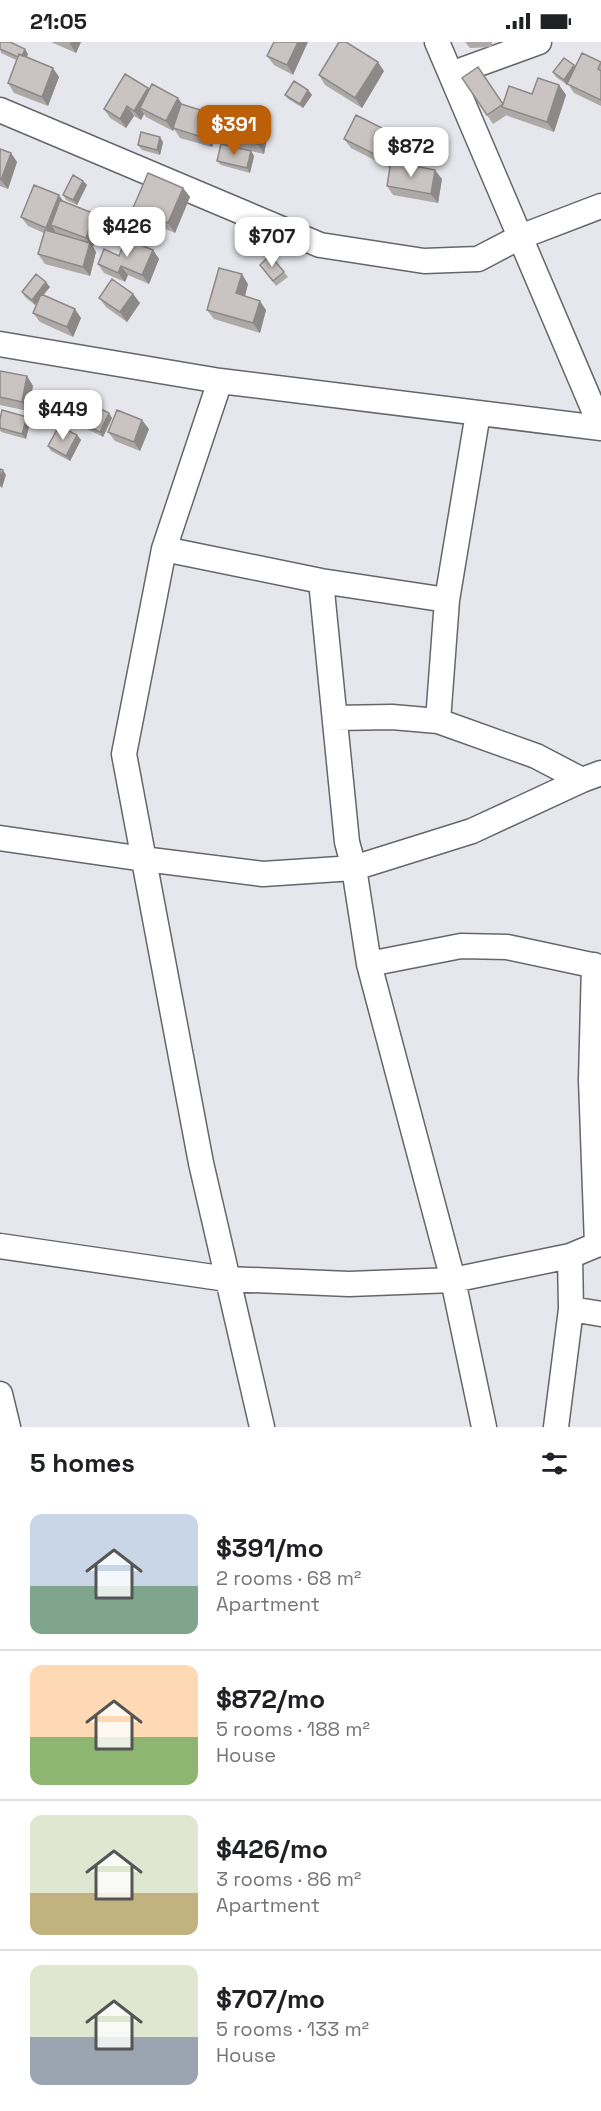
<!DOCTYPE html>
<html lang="en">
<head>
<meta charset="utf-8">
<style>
	:root { --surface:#fff; --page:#f6f6f6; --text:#202124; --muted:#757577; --line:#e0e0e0; --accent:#bb5f08 }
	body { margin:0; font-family:"Space Grotesk",sans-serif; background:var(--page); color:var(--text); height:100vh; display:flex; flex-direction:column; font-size:22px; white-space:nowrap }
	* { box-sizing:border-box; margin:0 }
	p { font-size:20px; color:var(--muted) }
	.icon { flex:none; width:33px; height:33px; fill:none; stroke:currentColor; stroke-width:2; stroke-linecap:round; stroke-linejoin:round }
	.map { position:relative; height:1385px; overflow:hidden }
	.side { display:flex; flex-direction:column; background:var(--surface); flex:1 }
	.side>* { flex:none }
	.price { position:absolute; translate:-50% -51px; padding:0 14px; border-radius:12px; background:#fff; color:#222; font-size:20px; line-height:39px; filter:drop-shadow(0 2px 3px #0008) }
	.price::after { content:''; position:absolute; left:50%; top:36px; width:18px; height:14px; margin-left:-9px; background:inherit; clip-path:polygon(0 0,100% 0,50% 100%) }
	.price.current { background:var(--accent); color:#fff }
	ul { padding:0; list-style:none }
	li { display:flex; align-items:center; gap:18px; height:150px; padding:0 30px }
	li+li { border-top:2px solid var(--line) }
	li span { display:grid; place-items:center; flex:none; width:168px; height:120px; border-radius:12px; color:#555 }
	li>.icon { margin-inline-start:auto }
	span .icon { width:72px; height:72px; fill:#fffc; stroke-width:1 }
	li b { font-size:26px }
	h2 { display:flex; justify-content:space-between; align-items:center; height:72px; padding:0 30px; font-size:26px }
	.status { display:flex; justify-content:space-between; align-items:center; height:42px; padding:0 30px; background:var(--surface); direction:ltr }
	.status svg { height:16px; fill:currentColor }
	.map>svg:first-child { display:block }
</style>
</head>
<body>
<div class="status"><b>21:05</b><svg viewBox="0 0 49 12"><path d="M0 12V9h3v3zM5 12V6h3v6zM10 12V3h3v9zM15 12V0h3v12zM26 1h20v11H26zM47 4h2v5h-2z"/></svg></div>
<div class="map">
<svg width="601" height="1385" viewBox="0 0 601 1385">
	<rect width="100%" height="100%" fill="#e6e7ec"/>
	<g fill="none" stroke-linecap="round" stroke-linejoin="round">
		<g stroke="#65666a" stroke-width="27">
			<path id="minor" d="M437 0 601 385
				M451 32 539 0
				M0 68 320 203 424 219 478 217 520 195 601 164
				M0 302 220 339 601 386
				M220 339 164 507 124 712 201 1121 262 1385
				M164 507 321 539 447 558
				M321 539 347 800 354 826 369 922 453 1238 484 1385
				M335 676 392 675 438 679 536 714 582 738
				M438 679 447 558 478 371
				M0 796 144 817 263 832 354 826 472 789 582 738 601 731
				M369 922 461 904 507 905 601 925
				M594 923 591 1038 597 1203
				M0 1204 227 1237 349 1242 453 1238 570 1214 601 1201
				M571 1267 601 1272
				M0 1352 8 1385
				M556 1385 571 1267 570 1214"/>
		</g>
		<use href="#minor" stroke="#fff" stroke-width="24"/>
	</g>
	<path fill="#ada9a7" d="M51 0H81L76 11Z
		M274 0 293 33 274 23 267 14Z
		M465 0H492V5L470 6Z
		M0 7 28 12 27 15 59 35 48 64 14 51 8 41 16 18 1 11Z
		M601 20V64L574 51 568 42 567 43 556 35 553 30 575 25Z
		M384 29 362 66 325 43 319 33Z
		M462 36 503 62 559 43 566 53 554 90 508 74 507 73 493 82Z
		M148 46 149 48 178 56 182 62 218 79 262 76 269 86 264 112 251 109 254 114 250 131 221 123 217 119 221 103 215 94 212 105 180 96 174 87 173 89 146 75 144 72 141 78 134 74 126 86 110 76 104 67Z
		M308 48 312 53 303 66 288 57 285 53Z
		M344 97 403 103 394 120 442 137 438 161 393 153 387 144 390 126 351 106Z
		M429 97 432 102 426 120 407 113 403 108Z
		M163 100 160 113 142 108 138 103Z
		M0 107 11 111 17 120 8 147 0 144Z
		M83 139 87 143 77 163 66 158 63 153Z
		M183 146 190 155 175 191 139 175 133 166Z
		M64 160 101 181 93 205 96 210 90 234 45 222 38 212 44 191 28 184 21 175Z
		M153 208 159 217 149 242 128 233 125 240 104 231 98 222 119 214Z
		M263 227 284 230 288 235 276 244Z
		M248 242 245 254 266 268 260 291 214 277 207 268Z
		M50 245 43 253 81 276 73 295 40 280 33 271 38 260 35 263 25 255 22 250Z
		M133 252 140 261 127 280 106 265 99 256Z
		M0 329 27 334 33 344 28 369 0 363Z
		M109 371 112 376 103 395 87 387 84 383Z
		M0 377 30 380 26 397 1 390 0 388Z
		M149 387 140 409 115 399 108 390Z
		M77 393 81 398 70 419 51 409 48 404Z"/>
	<path fill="#8d8988" d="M71 0H81L76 11 70 2Z
		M298 0H308L293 33 287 23Z
		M25 7 28 12 24 21 21 16Z
		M378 20 384 29 362 66 355 56Z
		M574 23 578 28 567 43 564 38Z
		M53 26 59 35 48 64 42 55Z
		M559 43 566 53 554 90 547 80Z
		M148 46 154 56 140 66 144 72 141 78 134 69Z
		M308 48 312 53 303 66 300 62Z
		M178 56 184 65 173 89 166 79Z
		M127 64 134 74 126 86 120 77Z
		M213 72 219 81 212 105 205 96Z
		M262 76 269 86 264 112 258 102Z
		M396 93 403 103 391 126 384 117Z
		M160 95 163 100 160 113 157 108Z
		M429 97 432 102 426 120 422 115Z
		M251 109 254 114 250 131 247 126Z
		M11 111 17 120 8 147 1 138Z
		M435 128 442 137 438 161 431 152Z
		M83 139 87 143 77 163 73 158Z
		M183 146 190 155 175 191 168 181Z
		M59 153 66 163 51 183 55 189 53 195 46 186Z
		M95 172 101 181 93 205 96 210 90 234 83 225 90 201 86 196Z
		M153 208 159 217 149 242 142 233Z
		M121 224 128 233 125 240 118 231Z
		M242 232 248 242 243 261 236 251Z
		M46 240 50 245 35 263 32 258Z
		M133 252 140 261 127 280 120 270Z
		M260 259 266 268 260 291 253 281Z
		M75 267 81 276 73 295 67 285Z
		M27 334 33 344 28 369 22 360Z
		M109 371 112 376 103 395 100 390Z
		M27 375 30 380 26 397 22 392Z
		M142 378 149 387 140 409 134 400Z
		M77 393 81 398 70 419 66 414Z
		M3 428 6 433 2 446 0 444V437Z"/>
	<path fill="#c9c4c2" stroke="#8d8988" stroke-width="1.5" d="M0 0H10L25 7 22 14 19 12 18 15 0 7Z
		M274 0H298L287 23 267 14Z
		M339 0H346L378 20 355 56 319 33Z
		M582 11 601 20 598 27 601 29V58L567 42Z
		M19 12 53 26 42 55 8 41Z
		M564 16 574 23 564 38 553 30Z
		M478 25 503 62 487 73 462 36Z
		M125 32 148 46 134 69 127 64 120 77 104 67Z
		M538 36 559 43 547 80 502 65 509 44 532 52Z
		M294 39 308 48 300 62 285 53Z
		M152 42 178 56 166 79 140 66Z
		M181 62 213 72 205 96 173 86Z
		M219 69 262 76 258 102 215 95Z
		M356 73 396 93 384 117 344 97Z
		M141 90 160 95 157 108 138 103Z
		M410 90 429 97 422 115 403 108Z
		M221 102 251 109 247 126 217 119Z
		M0 107 11 111 1 138 0 137Z
		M391 119 435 128 431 152 387 144Z
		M148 131 183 146 168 181 133 166Z
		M73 133 83 139 73 158 63 153Z
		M34 143 59 153 46 186 21 175Z
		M60 158 95 172 86 196 51 183Z
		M45 188 90 201 83 225 38 212Z
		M126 197 153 208 142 233 121 224 118 231 98 222 104 207 119 214Z
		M270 213 284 230 273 239 260 223Z
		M219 226 242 232 236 251 260 259 253 281 207 268Z
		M36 232 46 240 32 258 22 250Z
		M112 237 133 252 120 270 99 256Z
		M41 252 75 267 67 285 33 271Z
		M0 329 27 334 22 360 0 355Z
		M93 363 109 371 100 390 84 383Z
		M2 368 27 375 22 392 0 386V377Z
		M117 368 142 378 134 400 108 390Z
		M59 384 77 393 66 414 48 404Z
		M0 427 3 428 0 437Z"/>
</svg>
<b class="price current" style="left:234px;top:114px">$391</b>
<b class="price" style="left:411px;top:136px">$872</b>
<b class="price" style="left:127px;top:216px">$426</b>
<b class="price" style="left:272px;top:226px">$707</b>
<b class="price" style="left:63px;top:399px">$449</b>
</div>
<section class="side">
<h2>5 homes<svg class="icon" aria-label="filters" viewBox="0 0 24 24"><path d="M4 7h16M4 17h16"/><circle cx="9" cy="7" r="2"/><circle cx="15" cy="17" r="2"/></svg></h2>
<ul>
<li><span style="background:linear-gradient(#c9d6e8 60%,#7fa58c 0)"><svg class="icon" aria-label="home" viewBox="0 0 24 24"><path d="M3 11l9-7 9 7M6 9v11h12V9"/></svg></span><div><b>$391/mo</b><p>2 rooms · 68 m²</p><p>Apartment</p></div></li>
<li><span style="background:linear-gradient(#ffd9b3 60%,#8fb573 0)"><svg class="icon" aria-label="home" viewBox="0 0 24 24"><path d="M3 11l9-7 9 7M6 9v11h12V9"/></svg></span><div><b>$872/mo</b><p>5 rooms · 188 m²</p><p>House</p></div></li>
<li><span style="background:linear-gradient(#dfe7d0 65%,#c2b280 0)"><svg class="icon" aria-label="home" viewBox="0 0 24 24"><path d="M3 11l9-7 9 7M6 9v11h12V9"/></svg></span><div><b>$426/mo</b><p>3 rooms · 86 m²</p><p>Apartment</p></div></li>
<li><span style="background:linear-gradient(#dfe7d0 60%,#9aa5b1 0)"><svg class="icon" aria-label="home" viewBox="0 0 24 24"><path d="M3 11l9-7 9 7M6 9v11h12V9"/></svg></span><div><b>$707/mo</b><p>5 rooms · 133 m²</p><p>House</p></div></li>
</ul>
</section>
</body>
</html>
